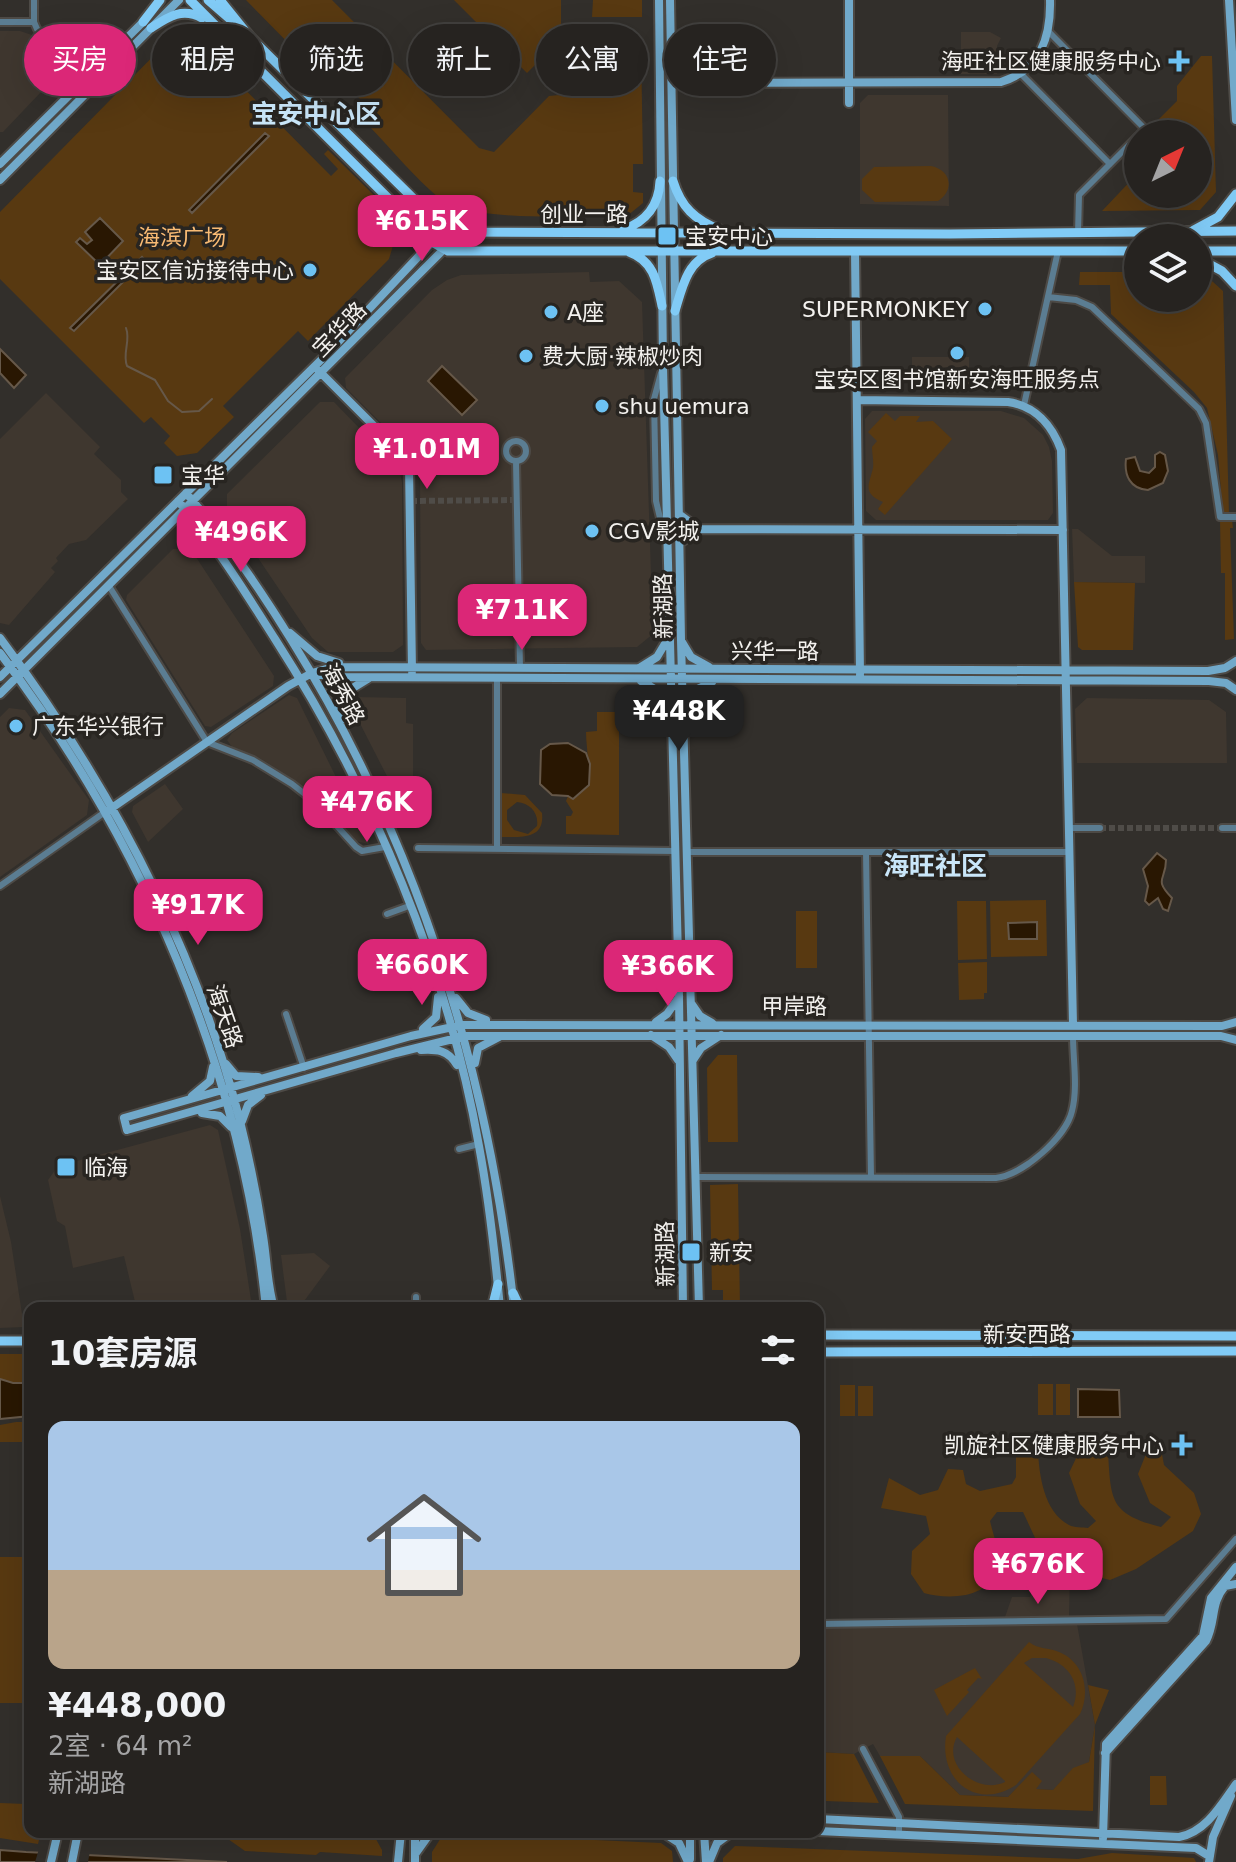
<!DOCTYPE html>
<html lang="zh">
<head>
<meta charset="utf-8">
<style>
	:root { --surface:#262320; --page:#2e2b29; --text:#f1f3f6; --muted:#a4a4a5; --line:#42403e; --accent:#db2777 }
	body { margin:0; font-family:"DejaVu Sans","Noto Sans SC",sans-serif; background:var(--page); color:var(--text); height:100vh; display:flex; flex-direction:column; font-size:30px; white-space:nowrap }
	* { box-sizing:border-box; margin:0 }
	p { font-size:26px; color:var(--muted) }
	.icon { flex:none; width:44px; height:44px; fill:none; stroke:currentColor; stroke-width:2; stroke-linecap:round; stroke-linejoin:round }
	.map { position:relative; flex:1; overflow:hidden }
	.sheet { position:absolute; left:24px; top:1302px; width:800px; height:536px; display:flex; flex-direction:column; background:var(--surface); border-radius:16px; box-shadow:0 8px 32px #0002,0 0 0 2px var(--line) }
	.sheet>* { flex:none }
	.top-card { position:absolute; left:24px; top:24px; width:800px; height:72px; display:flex; gap:16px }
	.needle { width:52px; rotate:43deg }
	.buttons { position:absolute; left:1124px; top:120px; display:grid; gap:16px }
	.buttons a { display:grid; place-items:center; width:88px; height:88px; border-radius:50%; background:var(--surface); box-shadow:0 8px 32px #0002,0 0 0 2px var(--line); font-size:40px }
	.price { position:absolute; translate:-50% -68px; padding:0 18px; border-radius:16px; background:var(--accent); color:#fff; font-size:26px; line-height:52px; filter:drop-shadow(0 2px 4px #0008) }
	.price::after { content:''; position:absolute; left:50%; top:48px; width:24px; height:18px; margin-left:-12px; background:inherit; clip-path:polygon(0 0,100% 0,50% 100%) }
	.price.active { background:#222; color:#fff }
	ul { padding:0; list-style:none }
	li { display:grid; align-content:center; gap:16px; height:424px; padding:0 24px }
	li+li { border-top:2px solid var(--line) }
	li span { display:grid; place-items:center; height:248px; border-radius:16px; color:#555 }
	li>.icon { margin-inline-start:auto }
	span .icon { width:144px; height:144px; fill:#fffc; stroke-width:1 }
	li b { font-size:34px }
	h2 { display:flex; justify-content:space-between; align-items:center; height:96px; padding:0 24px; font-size:34px }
	.tag { padding:0 28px; border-radius:36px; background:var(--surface); box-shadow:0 8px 32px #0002,0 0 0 2px var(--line); font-size:28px; line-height:72px }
	.tag.active { background:var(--accent); color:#fff }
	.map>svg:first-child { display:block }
</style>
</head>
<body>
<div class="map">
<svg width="1236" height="1862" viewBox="0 0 1236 1862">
	<rect width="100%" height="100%" fill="#322f2b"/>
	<path fill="#3f372f" d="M0 31H20L32 35 58 59 60 72 3 132H0Z
		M961 32H990L1001 38 997 46V74H961Z
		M868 95H948L949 206 860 204V103Z
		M589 272 590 282 619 281 642 302 653 634 637 647 426 650 421 643 420 474 412 454 346 388 345 378 432 290 447 280 461 275Z
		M912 357H969V388H912Z
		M46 393 100 447 94 454 121 480V492L128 499 86 540 69 544 56 558 58 561 51 568 55 572 9 625 0 623V439Z
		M320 402H334L399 469 402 482 403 645 393 652H328L312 638 227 512V494Z
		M872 411H1001L1024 418 1043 435 1049 447 1052 461 1053 513 1048 520H876L866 511 865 419Z
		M1072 529H1078L1112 556H1145V583L1074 582Z
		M190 548 274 676 273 686 211 727 205 726 126 600 127 595 173 549Z
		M289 695 297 698 369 844 355 841 317 800 288 776 261 759 232 747 227 740 232 733Z
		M355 697 406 698V723L413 724V783L391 784 350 704Z
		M1087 698 1209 700 1226 712 1227 763H1077L1075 709Z
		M9 708 25 710 89 800 87 815 0 877V717Z
		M165 784 183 809 148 842 132 812 133 806Z
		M210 1125 218 1130 240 1229 251 1300 244 1304 136 1306 124 1256 73 1268 65 1226 57 1221 48 1180 58 1166Z
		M0 1196 11 1242 24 1327 0 1328Z
		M314 1253 330 1266 299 1308H293L287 1302 281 1255Z
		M1047 1556 1070 1568 1069 1617H1005L1012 1597H1030Z
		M1077 1624 1095 1725 1089 1762 1053 1790 1017 1788 1008 1797 960 1795 920 1756H880L873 1744 854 1754 818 1752V1628Z"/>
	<path fill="#583911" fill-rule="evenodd" d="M246 0H332L479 148 494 152 549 96 592 92V45H641L643 164H633V192L643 193V203L627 216C582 215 473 224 439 198 414 177 392 150 370 127L372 124 361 113 367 106 325 64 319 69 306 55 302 57Z
		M454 0H561V39L527 73Z
		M593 0H642V17H592Z
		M174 35H191L331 176 338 169 324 154 328 150 404 225 393 237 395 239 389 259 308 341 298 331 223 406 234 417 197 453 177 456 164 443 170 436 151 417 144 423 0 279V212Z
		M1201 56H1212L1216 192 1200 210 1102 211 1138 173V194H1198V134H1160L1152 126 1177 101V86Z
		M931 166C951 170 955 190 938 201L875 202 862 190V179L874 167Z
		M1080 272H1138V298H1198V272H1202L1223 291 1229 514 1223 515 1218 455 1207 408 1194 392 1111 314 1110 285H1079Z
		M886 413 895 421 900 416H920L916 422 933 421 952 439 885 515 878 509 883 502C862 493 869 485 873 468 874 462 872 453 872 447L877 441 868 432Z
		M1220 519 1232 520 1233 528H1230L1234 639 1225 640V573H1221Z
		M1074 582 1135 583 1133 650H1082L1078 647Z
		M597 712H619V835L566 834V816H571L573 812 566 801 568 796 573 799C596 786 586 754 586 732L597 731Z
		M501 793 525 795 542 813C545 840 521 837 501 837ZM517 802C530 803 539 813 537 826L528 834 514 830 507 820V810Z
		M1046 900 1047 956 991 957 990 901Z
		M957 901H986L987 959 958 960Z
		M796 911H817V968H796Z
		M987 962V993H984V999L959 1000 958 963Z
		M718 1055H737L738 1142H708L707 1068Z
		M738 1184 740 1308H723V1290H712L710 1185Z
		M0 1354H30V1383H13L0 1379Z
		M1038 1384H1053V1415H1038Z
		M1056 1384H1070V1415H1056Z
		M840 1385H855V1416H840Z
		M858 1386H873V1416H858Z
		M16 1422H30V1442H0V1425Z
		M1161 1449 1164 1465 1194 1493 1201 1514 1193 1531 1136 1569 1110 1580 1086 1574 1049 1555 1037 1542 1023 1512H997L990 1521C993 1534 1000 1552 998 1565 992 1599 949 1600 924 1593L911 1574 912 1551 930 1534 926 1516 881 1508 889 1478 920 1495 938 1490 948 1469 963 1470 966 1484 980 1491 1012 1484 1016 1477V1450H1038C1039 1475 1044 1512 1069 1525 1074 1528 1083 1527 1088 1528L1096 1521 1080 1504 1069 1473 1079 1452H1108C1111 1501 1110 1514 1161 1527L1171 1517 1150 1503 1138 1474 1146 1454Z
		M0 1557H30V1707L24 1703H0Z
		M1029 1642C1039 1650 1048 1647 1059 1652 1084 1662 1091 1691 1080 1714L1016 1785C976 1811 939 1780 946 1736ZM1046 1658C1069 1664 1082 1684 1073 1707L1024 1663 1032 1658ZM957 1737 1005 1781V1782C978 1795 941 1765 957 1737Z
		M975 1668 982 1679 978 1678 967 1690 969 1692 947 1716 934 1690Z
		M1088 1685 1109 1690 1095 1725 1093 1811 905 1804 880 1756H920L960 1795 1008 1797 1032 1772 1042 1781 1036 1789 1053 1790 1073 1768 1089 1762 1095 1725Z
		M818 1752 854 1754 879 1803 825 1801 824 1756 818 1755Z
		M1150 1776H1166L1167 1805H1150Z
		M0 1803 26 1804 30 1810V1832H41L38 1844 0 1838Z
		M218 1832H372L382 1850V1856L320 1852 316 1855 245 1851Z
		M444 1833 661 1843 672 1851 673 1862H432V1852Z
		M735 1846 1078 1859 1112 1853 1194 1858 1196 1862H723V1858Z"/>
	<path fill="#291702" stroke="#665849" stroke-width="2" d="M265 133 269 136 192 213 189 210Z
		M100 218 123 241 100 265 76 242 80 238 87 244 92 240 85 232Z
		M142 257 145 260 74 331 70 328Z
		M0 349 26 375 14 388 0 373Z
		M442 366 477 400 462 415 428 381Z
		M1160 452 1165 455 1168 471 1163 483 1148 490C1130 489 1124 475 1126 459L1135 457 1140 471 1149 473 1155 467V455Z
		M568 743 586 753 590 764 589 785 573 799 568 796 552 795 540 784 541 750 550 744Z
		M1157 853 1166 860C1166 881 1153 878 1172 898L1168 911 1163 909 1158 898 1149 905 1145 901 1148 886 1143 869Z
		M1037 922V939H1009L1008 923Z
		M0 1379 13 1383H30V1416L0 1419Z
		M1078 1389 1119 1390 1120 1417H1078Z
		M0 1850 26 1852 227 1862H0Z"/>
	<path fill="#322f2b" d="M39 1849 90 1851 88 1862H35Z"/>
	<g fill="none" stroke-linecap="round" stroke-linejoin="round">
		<path stroke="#665849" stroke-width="2" d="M126 328C131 341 122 353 127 366L155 380 168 401 182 412 199 411 212 399"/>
		<path stroke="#4f4c48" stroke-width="6" stroke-dasharray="6 3" stroke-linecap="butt" d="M411 501 517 500
			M1100 828H1222"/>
		<g stroke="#4d4a46" stroke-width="10">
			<path id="street" d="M34 0V22L37 29 85 79
				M0 22H34
				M1049 32 1145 129 1140 134
				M1021 74 1110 164
				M1078 233 1079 195 1138 136
				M1048 297 1076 300 1092 307 1199 409 1206 423 1220 517H1236
				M661 373 654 399 656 501 665 539
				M1024 405 1058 251
				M506 451a10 10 0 1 1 20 0a10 10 0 1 1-20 0Z
				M516 461 520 668
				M109 586 207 742 253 760 292 784 315 802 356 847 362 851 385 847
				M497 677V849
				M1070 828H1100
				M1222 828H1236
				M418 848 675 851
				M688 852H1070
				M866 852 871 1177
				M0 886 105 812
				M387 914 409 906
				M286 1014 304 1068
				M459 1149 479 1144
				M696 1177 996 1178C1023 1175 1066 1137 1072 1111 1078 1088 1073 1059 1073 1036
				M416 1297V1308
				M818 1624 1166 1619 1236 1539
				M863 1749 899 1817V1833"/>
		</g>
		<g stroke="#4d4a46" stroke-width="12">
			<path id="secondary" d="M659 0 663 366 679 996 683 1308
				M670 0 681 640 699 1308
				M849 0V103
				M1229 0 1236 120
				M672 83 1001 82C1040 70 1051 38 1050 0
				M0 164 145 20
				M0 180 179 0
				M855 251 860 674
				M318 370 404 456 409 465 412 671
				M857 400 1008 402C1035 406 1052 425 1061 450L1073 1025
				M186 493C226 539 260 589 292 641 418 844 488 1071 514 1308
				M178 501C215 543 245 592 275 639 372 790 448 969 479 1146 489 1200 495 1254 500 1308
				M680 515 699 529 1063 530
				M680 543 699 529
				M290 633 317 656 339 663
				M0 638C109 783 193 941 239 1117 249 1157 257 1196 263 1236 267 1260 267 1285 274 1308
				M682 642 691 657 709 667
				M0 653C144 843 242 1070 266 1308
				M641 667 657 657 669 637
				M316 674 334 677 1209 681 1226 683 1236 690
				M0 677 324 357 432 242 451 230
				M641 681 658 691 670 710
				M0 694 444 249 451 230
				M684 706 693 691 712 682
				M341 720 339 706 343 694 369 678
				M106 812 288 686 312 673 333 667 1208 671 1225 668 1236 661
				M456 998 468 1013 486 1020
				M691 1003 700 1016 712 1023
				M656 1022 667 1014 679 997
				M1236 1022 1222 1026 462 1025 411 1036 124 1118 127 1130 396 1053 465 1036H1221L1236 1040
				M423 1029 436 1017 438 997
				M651 1035 669 1047 678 1060
				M421 1050C437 1049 448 1050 457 1065
				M693 1060 701 1048 721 1035
				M475 1063 478 1048 499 1037
				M226 1064 236 1076 258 1077
				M192 1096 210 1081 213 1067
				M202 1113 220 1116 231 1127
				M242 1121 248 1105 261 1095
				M1105 1753 1206 1641C1216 1623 1210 1603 1225 1586L1236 1584
				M818 1819 1179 1837C1206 1832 1221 1805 1236 1784
				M818 1831 1196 1848 1209 1856
				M415 1832V1862
				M662 1832 679 1843 688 1862
				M690 1832V1859
				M704 1832 706 1862
				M1103 1838 1106 1744 1203 1636 1211 1598 1236 1567
				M416 1853 431 1832
				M51 1862 58 1832
				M72 1862 78 1832
				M398 1862 401 1832
				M709 1862 717 1843 732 1832
				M1209 1862 1213 1837 1231 1796"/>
		</g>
		<g stroke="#4d4a46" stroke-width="13">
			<path id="primary" d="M190 0 432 242 448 251H1138
				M208 0 230 19
				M220 0 250 37 428 213 443 226 460 232 950 234 1236 231
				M143 22 160 0
				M151 28C168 17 182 7 202 18
				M673 181C681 207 695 220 720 230
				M624 229C646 222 659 205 660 181
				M1194 230 1218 217 1236 194
				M1198 251H1236
				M629 252C654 261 657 282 662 306
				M1198 258 1222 271 1236 286
				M675 311C682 288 687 261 712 253
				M513 1293 520 1308
				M492 1308 498 1284
				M818 1335 1236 1336
				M0 1341H30
				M818 1352 1236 1351"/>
		</g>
		<use href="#street" stroke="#5b7d92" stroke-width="6"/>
		<use href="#secondary" stroke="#71a9ca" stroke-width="8"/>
		<use href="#primary" stroke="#81cbf6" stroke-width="9"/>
	</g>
	<g fill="#6dc2f3" stroke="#282521" stroke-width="3">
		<path d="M1175 49h8v8h8v8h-8v8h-8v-8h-8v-8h8z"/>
		<rect x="657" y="226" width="20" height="20" rx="4"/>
		<circle cx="310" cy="270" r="8"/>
		<circle cx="985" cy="309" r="8"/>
		<circle cx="551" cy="312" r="8"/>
		<circle cx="957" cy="353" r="8"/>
		<circle cx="526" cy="356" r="8"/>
		<circle cx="602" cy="406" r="8"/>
		<rect x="153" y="465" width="20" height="20" rx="4"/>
		<circle cx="592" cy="531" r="8"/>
		<circle cx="16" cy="726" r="8"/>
		<rect x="56" y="1157" width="20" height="20" rx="4"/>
		<rect x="681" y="1242" width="20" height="20" rx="4"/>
		<path d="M1178 1433h8v8h8v8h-8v8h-8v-8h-8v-8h8z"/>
	</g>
	<g text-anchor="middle" stroke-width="7" stroke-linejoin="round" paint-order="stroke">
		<g font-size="22" fill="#f3f1ee" stroke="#282521" text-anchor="start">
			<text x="1161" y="69" text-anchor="end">海旺社区健康服务中心</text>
			<text x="685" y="244">宝安中心</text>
			<text x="294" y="278" text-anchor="end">宝安区信访接待中心</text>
			<text x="969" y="317" text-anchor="end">SUPERMONKEY</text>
			<text x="567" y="320">A座</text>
			<text x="542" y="364">费大厨·辣椒炒肉</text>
			<text x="957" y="387" text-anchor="middle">宝安区图书馆新安海旺服务点</text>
			<text x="618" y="414">shu uemura</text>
			<text x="181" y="483">宝华</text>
			<text x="608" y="539">CGV影城</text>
			<text x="32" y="734">广东华兴银行</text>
			<text x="84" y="1175">临海</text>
			<text x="709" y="1260">新安</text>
			<text x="1164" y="1453" text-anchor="end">凯旋社区健康服务中心</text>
		</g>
		<g font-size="22" fill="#f3f1ee" stroke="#282521">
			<text x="584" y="222">创业一路</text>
			<text transform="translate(339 329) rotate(-46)" y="8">宝华路</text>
			<text transform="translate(663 606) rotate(-91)" y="8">新湖路</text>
			<text x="775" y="659">兴华一路</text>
			<text transform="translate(343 694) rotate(61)" y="8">海秀路</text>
			<text x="794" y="1014">甲岸路</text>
			<text transform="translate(225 1016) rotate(71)" y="8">海天路</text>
			<text transform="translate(665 1254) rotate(-91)" y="8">新湖路</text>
			<text x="1027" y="1342">新安西路</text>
		</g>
		<g font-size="22" fill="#f9bb74" stroke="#282521">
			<text x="182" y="245">海滨广场</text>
		</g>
		<g font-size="26" font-weight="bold" fill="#c9e6f9" stroke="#282521">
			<text x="316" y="123">宝安中心区</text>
			<text x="935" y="875">海旺社区</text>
		</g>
	</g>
</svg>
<div class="buttons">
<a><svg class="needle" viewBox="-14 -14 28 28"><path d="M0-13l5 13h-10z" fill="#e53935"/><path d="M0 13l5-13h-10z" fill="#a4a4a5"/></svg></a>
<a><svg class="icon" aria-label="layers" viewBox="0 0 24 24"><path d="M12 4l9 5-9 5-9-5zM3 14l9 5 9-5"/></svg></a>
</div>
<b class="price" style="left:422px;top:263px">¥615K</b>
<b class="price" style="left:427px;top:491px">¥1.01M</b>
<b class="price" style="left:241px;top:574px">¥496K</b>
<b class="price" style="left:522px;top:652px">¥711K</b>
<b class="price active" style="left:679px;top:753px">¥448K</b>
<b class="price" style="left:367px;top:844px">¥476K</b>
<b class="price" style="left:198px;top:947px">¥917K</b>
<b class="price" style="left:422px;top:1007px">¥660K</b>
<b class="price" style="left:668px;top:1008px">¥366K</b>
<b class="price" style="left:1038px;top:1606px">¥676K</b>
<div class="top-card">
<a class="tag active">买房</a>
<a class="tag">租房</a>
<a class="tag">筛选</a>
<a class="tag">新上</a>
<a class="tag">公寓</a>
<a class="tag">住宅</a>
</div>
<section class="sheet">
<h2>10套房源<svg class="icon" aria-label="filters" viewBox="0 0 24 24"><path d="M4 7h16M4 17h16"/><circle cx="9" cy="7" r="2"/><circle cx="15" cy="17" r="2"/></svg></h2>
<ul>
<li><span style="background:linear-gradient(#a9c7e8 60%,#b9a48a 0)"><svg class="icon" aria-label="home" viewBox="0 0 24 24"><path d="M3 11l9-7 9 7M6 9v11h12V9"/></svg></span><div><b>¥448,000</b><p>2室 · 64 m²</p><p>新湖路</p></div></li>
</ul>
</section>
</div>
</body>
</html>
